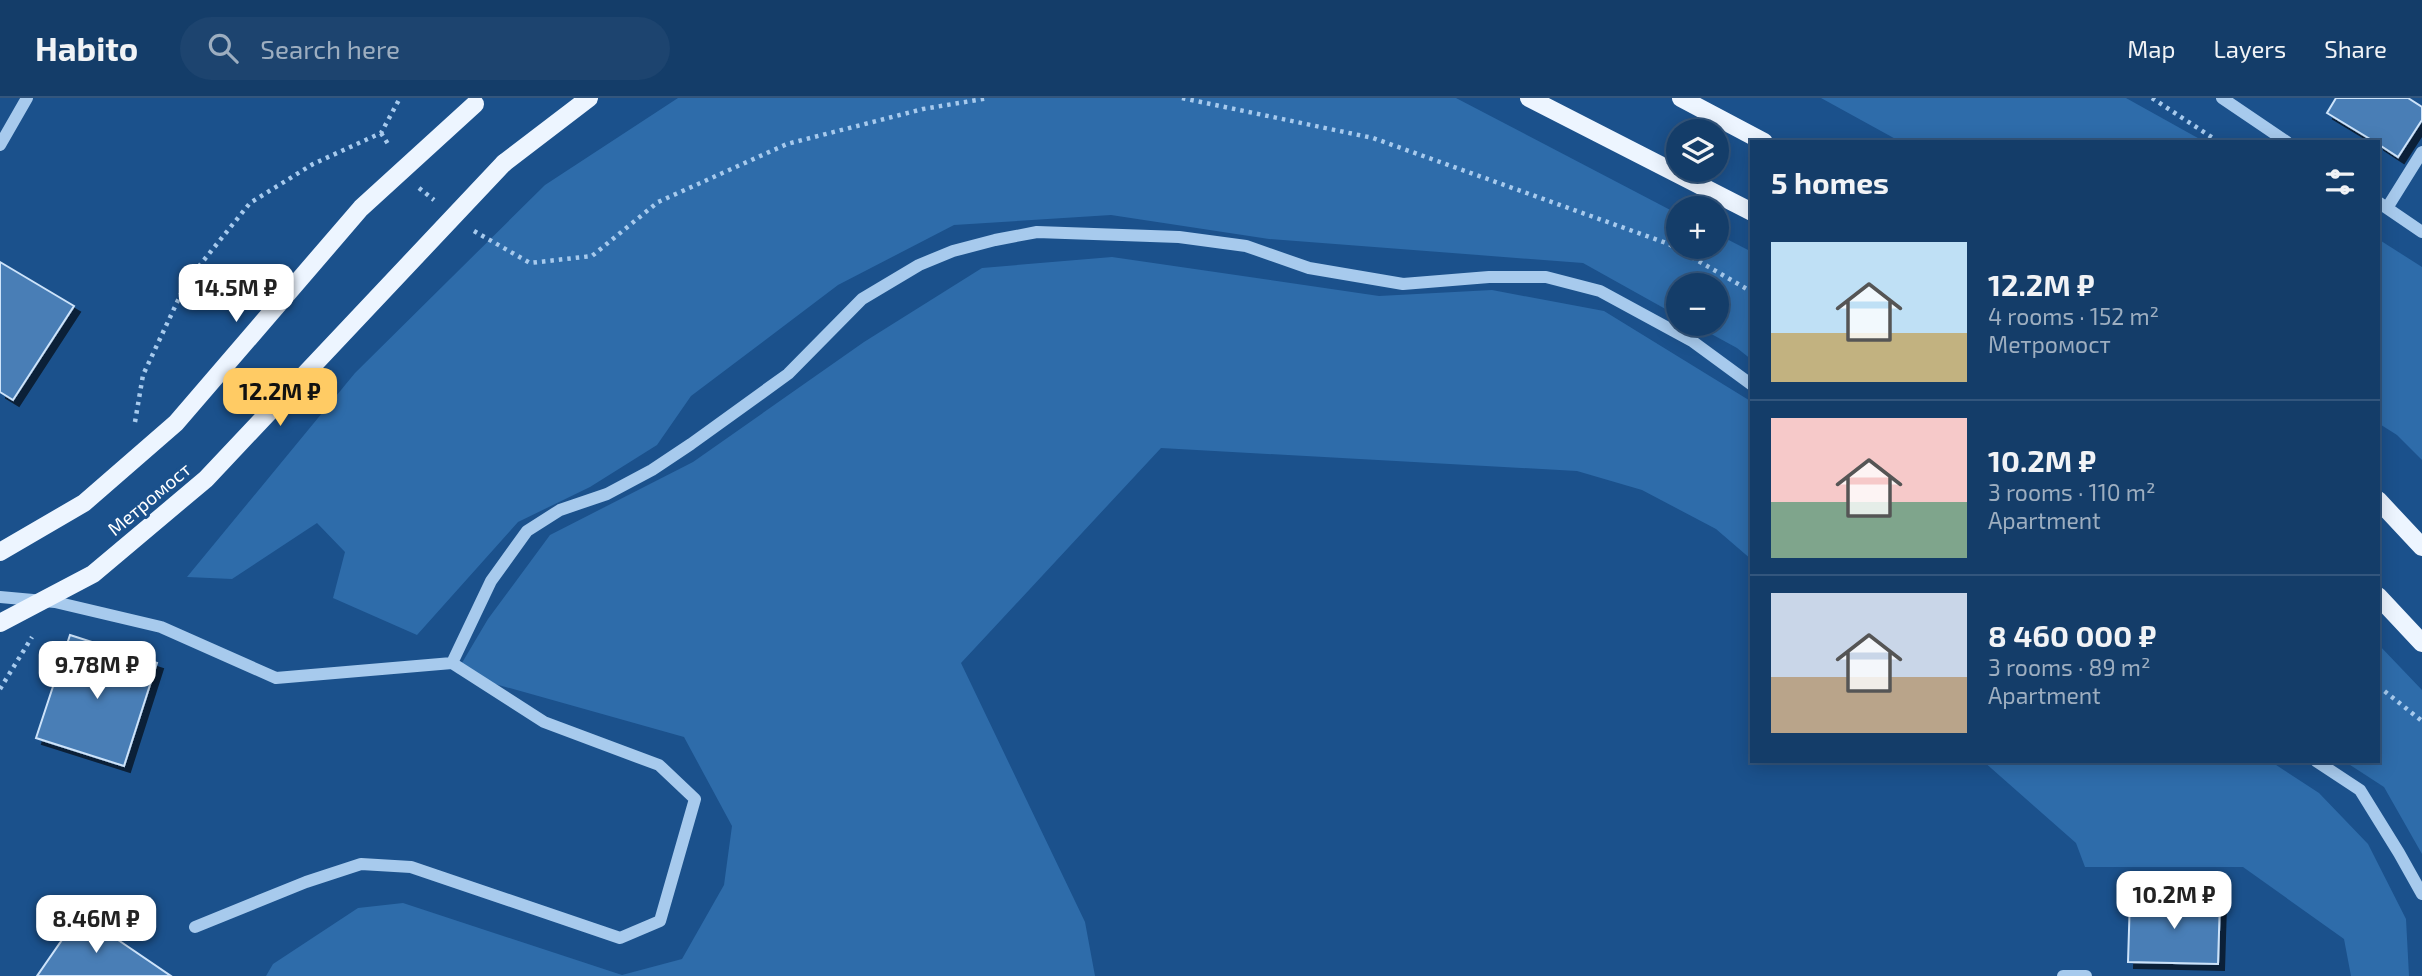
<!DOCTYPE html>
<html lang="en">
<head>
<meta charset="utf-8">
<style>
	:root { --surface:#143d69; --page:#1d446f; --text:#f1f3f6; --muted:#9daec0; --line:#33567d; --accent:#ffcb64 }
	body { margin:0; font-family:"Exo 2",sans-serif; background:var(--page); color:var(--text); height:100vh; display:flex; flex-direction:column; font-size:26px; white-space:nowrap }
	* { box-sizing:border-box; margin:0 }
	p { font-size:23px; color:var(--muted) }
	.icon { flex:none; width:38px; height:38px; fill:none; stroke:currentColor; stroke-width:2; stroke-linecap:round; stroke-linejoin:round }
	.map { position:relative; flex:1; overflow:hidden }
	.drawer { position:absolute; left:1750px; top:42px; width:630px; height:623px; display:flex; flex-direction:column; background:var(--surface); border-radius:0px; box-shadow:0 4px 18px #0003,0 0 0 2px var(--line) }
	.drawer>* { flex:none }
	.fabs { position:absolute; left:1666px; top:21px; display:grid; gap:14px }
	.fabs a { display:grid; place-items:center; width:63px; height:63px; border-radius:50%; background:var(--surface); box-shadow:0 4px 18px #0003,0 0 0 2px var(--line); font-size:35px }
	.price { position:absolute; translate:-50% -60px; padding:0 16px; border-radius:14px; background:#fff; color:#222; font-size:23px; line-height:46px; filter:drop-shadow(0 2px 4px #0008) }
	.price::after { content:''; position:absolute; left:50%; top:42px; width:21px; height:16px; margin-left:-10px; background:inherit; clip-path:polygon(0 0,100% 0,50% 100%) }
	.price.current { background:var(--accent); color:#111 }
	ul { padding:0; list-style:none }
	li { display:flex; align-items:center; gap:21px; height:175px; padding:0 21px }
	li+li { border-top:2px solid var(--line) }
	li span { display:grid; place-items:center; flex:none; width:196px; height:140px; border-radius:0px; color:#555 }
	li>.icon { margin-inline-start:auto }
	span .icon { width:84px; height:84px; fill:#fffc; stroke-width:1 }
	li b { font-size:30px }
	h2 { display:flex; justify-content:space-between; align-items:center; height:84px; padding:0 21px; font-size:30px }
	header { display:flex; align-items:center; gap:42px; box-sizing:border-box; height:98px; padding:0 35px; background:var(--surface); border-bottom:2px solid var(--line) }
	header strong { font-size:33px }
	nav { display:flex; gap:38px; margin-inline-start:auto; font-size:24px }
	.search { width:490px; height:63px; background:var(--page); display:flex; align-items:center; gap:18px; box-sizing:border-box; padding:0 24px; border-radius:38px; color:var(--muted); font-size:26px }
	.map>svg:first-child { display:block }
</style>
</head>
<body>
<header>
<strong>Habito</strong>
<div class="search"><svg class="icon" aria-label="search" viewBox="0 0 24 24"><circle cx="10" cy="10" r="6"/><path d="M15 15l6 6"/></svg>Search here</div>
<nav><a>Map</a><a>Layers</a><a>Share</a></nav>
</header>
<div class="map">
<svg width="2422" height="878" viewBox="0 0 2422 878">
	<defs>
		<filter id="shadow"><feDropShadow dx="6" dy="6" stdDeviation="0" flood-color="#0009"/></filter>
	</defs>
	<rect width="100%" height="100%" fill="#1b518c"/>
	<path fill="#2e6caa" d="M678 0H1456L1678 116V149H1717V136L1752 154V262L1737 250 1693 226H1717V187H1678V218L1583 165 1269 141 1111 117 954 127 838 187 691 298 657 347 590 389 518 424 417 537 333 500 345 454 317 425 232 481 187 479 355 275 545 87Z
		M1821 0H2126L2205 44H1901Z
		M2378 141 2422 169V362L2397 337 2378 325Z
		M1112 159 1379 198 1492 192 1604 213 1752 304V462L1716 431 1642 392 1577 373 1161 350 961 565 1085 824 1095 878H266L273 866 358 810 403 805 622 877 682 861 724 787 732 728 684 639 456 575 488 521 550 437 693 364 864 244 982 170Z
		M2378 546 2422 592V756L2384 689 2344 663H2378Z
		M1983 663H2270L2319 695 2368 746 2406 821 2409 878H2351L2344 841 2243 769H2085L2076 745Z"/>
	<path fill="#487eb6" stroke="#cde3fa" stroke-width="2" filter="url(#shadow)" d="M2336 0H2408L2422 9V22L2398 59 2378 46V44H2375L2327 15Z
		M0 164 74 208 13 302 0 294Z
		M70 537 157 565 124 668 36 640Z
		M2130 800 2220 802 2218 866 2128 864Z
		M80 816 171 878H37Z"/>
	<g fill="none" stroke-linecap="round" stroke-linejoin="round">
		<path stroke="#a7caed" stroke-width="4.5" stroke-dasharray="3.5 5" stroke-linecap="butt" d="M1182 0 1373 40 1669 146 1752 194
			M2152 0 2219 44
			M381 35 390 49
			M419 90 434 102
			M474 133 530 165 592 158 658 104 787 46 923 11 989 0
			M135 324 143 277 187 183 250 105 313 66 381 35 400 0
			M2378 588 2422 623
			M0 591 32 539"/>
		<path stroke="#a7caed" stroke-width="12" d="M2222 0 2287 44
			M0 47 27 0
			M2378 104 2422 134
			M2387 110 2422 54
			M0 499 55 504 161 529 276 580 452 565 544 624 659 667 695 701 660 823 620 840 411 769 361 766 306 784 195 829
			M452 565 491 483 527 433 560 412 607 396 652 372 691 346 788 276 862 201 919 167 953 153 995 142 1037 134 1179 139 1246 148 1309 170 1403 186 1489 179H1546L1600 193 1692 243 1752 287
			M2316 663 2360 692 2399 755 2422 796
			M2063 878H2086"/>
		<path stroke="#edf5ff" stroke-width="18" d="M1529 0 1752 114
			M1681 0 1764 44
			M504 65 589 0
			M2378 402 2422 449
			M2378 498 2422 545"/>
		<path stroke="#edf5ff" stroke-width="18" d="M0 454 84 405 176 325 361 110 475 6
			M0 525 93 476 206 381 504 65"/>
	</g>
	<g text-anchor="middle" stroke-width="6" stroke-linejoin="round" paint-order="stroke">
		<g font-size="19" fill="#fff" stroke="#1b518c">
			<text transform="translate(149 401) rotate(-40)" y="7">Метромост</text>
		</g>
	</g>
</svg>
<div class="fabs">
<a><svg class="icon" aria-label="layers" viewBox="0 0 24 24"><path d="M12 4l9 5-9 5-9-5zM3 14l9 5 9-5"/></svg></a>
<a>+</a>
<a>−</a>
</div>
<b class="price" style="left:236px;top:226px">14.5M ₽</b>
<b class="price current" style="left:280px;top:330px">12.2M ₽</b>
<b class="price" style="left:97px;top:603px">9.78M ₽</b>
<b class="price" style="left:2174px;top:833px">10.2M ₽</b>
<b class="price" style="left:96px;top:857px">8.46M ₽</b>
<section class="drawer">
<h2>5 homes<svg class="icon" aria-label="filters" viewBox="0 0 24 24"><path d="M4 7h16M4 17h16"/><circle cx="9" cy="7" r="2"/><circle cx="15" cy="17" r="2"/></svg></h2>
<ul>
<li><span style="background:linear-gradient(#bfe0f5 65%,#c2b280 0)"><svg class="icon" aria-label="home" viewBox="0 0 24 24"><path d="M3 11l9-7 9 7M6 9v11h12V9"/></svg></span><div><b>12.2M ₽</b><p>4 rooms · 152 m²</p><p>Метромост</p></div></li>
<li><span style="background:linear-gradient(#f6c9c9 60%,#7fa58c 0)"><svg class="icon" aria-label="home" viewBox="0 0 24 24"><path d="M3 11l9-7 9 7M6 9v11h12V9"/></svg></span><div><b>10.2M ₽</b><p>3 rooms · 110 m²</p><p>Apartment</p></div></li>
<li><span style="background:linear-gradient(#c9d6e8 60%,#b9a48a 0)"><svg class="icon" aria-label="home" viewBox="0 0 24 24"><path d="M3 11l9-7 9 7M6 9v11h12V9"/></svg></span><div><b>8 460 000 ₽</b><p>3 rooms · 89 m²</p><p>Apartment</p></div></li>
</ul>
</section>
</div>
</body>
</html>
